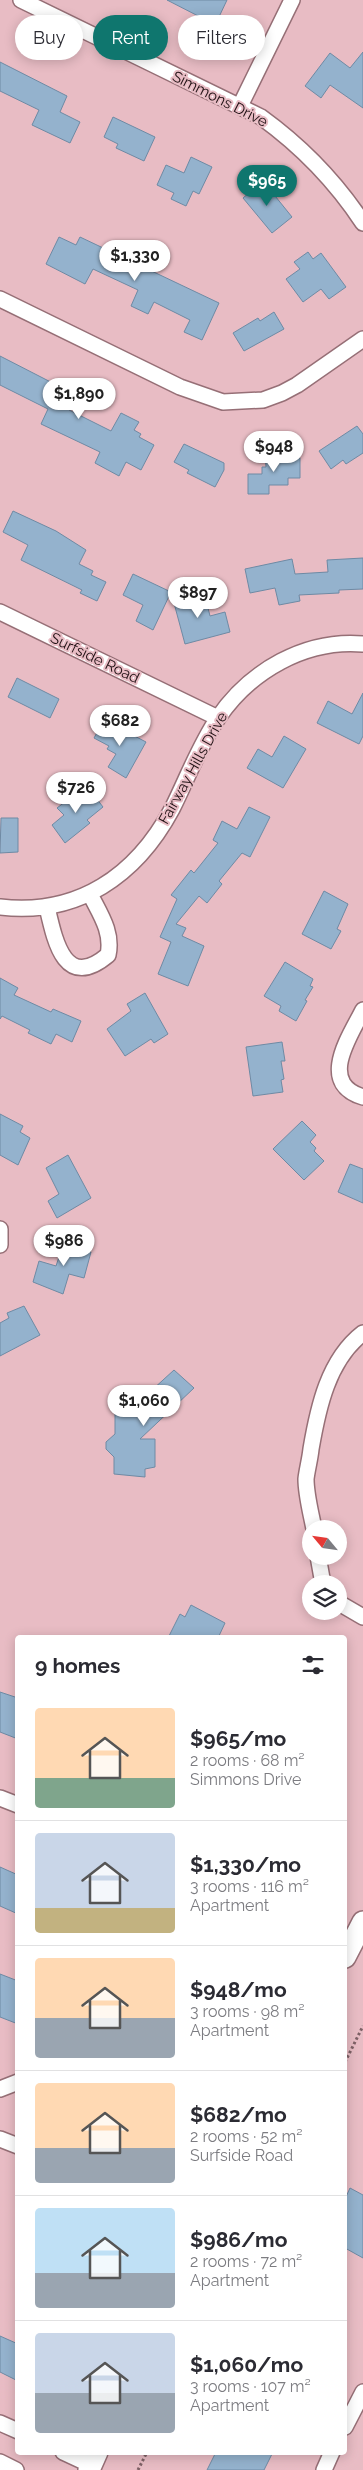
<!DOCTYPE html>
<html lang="en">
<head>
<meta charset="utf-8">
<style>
	:root { --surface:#fff; --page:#f2f2f3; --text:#2b2b33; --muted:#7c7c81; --line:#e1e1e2; --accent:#0f766e }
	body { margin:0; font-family:Raleway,sans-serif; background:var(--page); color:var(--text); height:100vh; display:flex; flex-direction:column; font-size:19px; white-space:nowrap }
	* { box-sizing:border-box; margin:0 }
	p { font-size:16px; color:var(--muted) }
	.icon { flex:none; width:28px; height:28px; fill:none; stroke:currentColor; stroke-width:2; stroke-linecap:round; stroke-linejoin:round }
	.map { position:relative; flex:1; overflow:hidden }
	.details { position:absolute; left:15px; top:1635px; width:332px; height:820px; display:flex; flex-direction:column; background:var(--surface); border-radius:5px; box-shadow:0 2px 12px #0003 }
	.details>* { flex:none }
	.top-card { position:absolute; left:15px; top:15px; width:334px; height:45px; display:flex; gap:10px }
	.needle { width:32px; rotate:299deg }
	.fabs { position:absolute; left:302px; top:1520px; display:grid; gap:10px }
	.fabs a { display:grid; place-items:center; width:45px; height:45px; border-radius:50%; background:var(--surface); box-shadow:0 2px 12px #0003; font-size:25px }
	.price { position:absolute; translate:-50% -42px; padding:0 11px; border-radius:18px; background:#fff; color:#222; font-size:16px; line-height:32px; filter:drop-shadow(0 1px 2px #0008) }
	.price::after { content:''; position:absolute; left:50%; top:30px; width:15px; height:11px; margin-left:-8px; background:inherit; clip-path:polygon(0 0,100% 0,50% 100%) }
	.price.on { background:var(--accent); color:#fff }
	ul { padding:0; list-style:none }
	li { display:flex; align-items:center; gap:15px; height:125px; padding:0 20px }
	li+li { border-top:1px solid var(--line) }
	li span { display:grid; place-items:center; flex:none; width:140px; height:100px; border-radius:5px; color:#555 }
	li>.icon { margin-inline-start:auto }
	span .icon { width:60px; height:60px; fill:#fffc; stroke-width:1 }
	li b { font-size:21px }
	h2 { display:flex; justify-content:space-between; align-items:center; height:60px; padding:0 20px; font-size:21px }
	.chip { padding:0 18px; border-radius:22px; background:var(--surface); box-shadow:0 2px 12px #0003; font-size:18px; line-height:45px }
	.chip.on { background:var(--accent); color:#fff }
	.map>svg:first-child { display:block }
</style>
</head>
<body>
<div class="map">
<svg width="363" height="2470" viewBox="0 0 363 2470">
	<rect width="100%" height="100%" fill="#e8bcc4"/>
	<path fill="#94b2cd" stroke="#6e8aa4" d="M167 0H227L218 19 225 23 218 38 199 29 204 19Z
		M363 52V108L330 85 321 98 305 86 330 53 350 68Z
		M0 62 67 96 60 112 80 122 70 143 32 125 39 110 0 91Z
		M113 117 155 137 144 161 116 148 118 144 104 137Z
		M191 157 212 167 199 194 193 191 186 206 171 199 174 193 157 185 166 165 184 173Z
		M263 181 292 217 272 233 243 198Z
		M59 237 76 245 80 237 219 303 202 340 184 332 190 320 154 302 148 314 131 306 138 290 93 269 85 284 46 264Z
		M308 252 313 259 321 253 346 287 329 299 321 289 303 302 286 279 300 269 294 262Z
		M274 312 284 329 244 351 233 333 258 318 260 321Z
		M0 356 76 395 69 410 111 431 121 413 139 422 134 430 141 434 139 437 154 445 141 470 126 462 119 476 95 463 100 452 41 424 48 409 0 385Z
		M357 426 363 434V453L346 464 343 460 331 469 319 451Z
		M184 444 224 463V470L215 487 187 473 189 470 174 462Z
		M265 453H288V458H300V478H288V485H269V494H248V474H262V467H266Z
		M13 511 56 531 86 550 79 564 93 571 91 575 106 582 97 601 80 593 82 590 21 560 28 545 3 532Z
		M363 558V589L339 590V593L299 595 300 601 279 605 275 588 250 593 245 569 292 559 295 574 328 572 327 560Z
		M133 574 171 592 153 630 136 621 143 605 123 595Z
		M171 592 184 598 204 592 210 616 225 612 230 632 185 644Z
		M17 678 59 699 50 718 8 697Z
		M363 693V736L359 744 317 723 328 701 352 714Z
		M104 720 146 742 126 778 108 767 116 754 107 749 109 746 94 738Z
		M284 736 306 749 283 788 247 768 258 749 272 757Z
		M84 790H90L103 807 87 820 90 823 65 843 52 825 64 815 57 808 79 791 80 793Z
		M249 807 270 817 250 857 242 853 219 881 222 884 207 903 199 896 176 924 186 928 182 936 204 946 188 986 158 974 171 942 160 937 177 899 171 895 191 870 194 873 218 843 213 840 222 821 237 829Z
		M1 818H18V852L0 853Z
		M324 891 348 904 337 929 341 931 331 949 302 934Z
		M285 962 313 979 310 986 313 987 305 1000 307 1001 296 1021 279 1011 281 1006 264 996Z
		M0 978 18 988 14 995 51 1012 53 1009 81 1021 72 1042 56 1034 51 1044 28 1033 30 1030 2 1016 0 1019Z
		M145 993 168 1034 154 1043 151 1039 125 1056 107 1029 131 1011 127 1004Z
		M282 1042 285 1061H281L284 1079 281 1080 283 1092 253 1096 246 1047Z
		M0 1114 23 1126 20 1132 30 1138 18 1165 0 1155Z
		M302 1121 316 1135 310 1142 316 1148 314 1151 324 1161 304 1180 273 1149Z
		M68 1155 91 1198 57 1218 48 1201 59 1194 46 1168Z
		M350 1164 363 1169V1203L338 1192Z
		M65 1239 87 1244 86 1250 91 1252 84 1278 69 1274 63 1294 33 1282 39 1261 56 1266Z
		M24 1306 40 1335 0 1356V1323L9 1318 7 1313Z
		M174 1370 194 1388 140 1439H155V1467L145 1469V1477L114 1474V1457L106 1449V1442L115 1434V1412L129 1411Z
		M191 1605 225 1623 218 1638H168L180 1614 185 1617Z
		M0 1692 18 1698V1739L0 1732Z
		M0 1867 18 1875V1914L0 1906Z
		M0 1974 18 1981V2024L0 2017Z
		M350 2188 363 2195V2258L345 2248V2199Z
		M0 2336 18 2344V2381L0 2372Z
		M216 2452H273L264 2470H207Z"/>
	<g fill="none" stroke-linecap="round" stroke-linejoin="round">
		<g stroke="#966f76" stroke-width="18">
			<path id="street" d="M21 0 261 117C301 146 336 182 363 223
				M240 106 292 0
				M0 299 180 387 223 402 263 400 282 393 297 385 363 339
				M0 612 218 718
				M0 907C78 916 136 876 172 809 187 779 199 746 218 718 250 671 305 639 363 644
				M47 907C55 942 65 991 108 955 113 932 100 914 90 894
				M363 1010C350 1036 317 1083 363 1097
				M0 1229V1245
				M314 1529C311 1513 306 1495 306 1479 307 1470 310 1459 311 1449 318 1408 328 1360 363 1333
				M318 1556 323 1584
				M339 1603 363 1617
				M0 1798 18 1805
				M0 2089 18 2082
				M0 2139 18 2146
				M0 2423 18 2431
				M345 2427 363 2392
				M63 2452 91 2465
				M0 2462 16 2470
				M324 2470 332 2452"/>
		</g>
		<g stroke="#966f76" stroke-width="24">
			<path id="secondary" d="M345 1957 363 1922
				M89 2470 97 2452"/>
		</g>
		<path stroke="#7e6166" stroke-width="3" stroke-dasharray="2.5 2.5" stroke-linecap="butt" d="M345 2062 363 2026
			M138 2470 147 2452"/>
		<use href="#street" stroke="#fff" stroke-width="15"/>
		<use href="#secondary" stroke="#fff" stroke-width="21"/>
	</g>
	<g text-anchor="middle" stroke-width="4" stroke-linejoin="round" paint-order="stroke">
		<g font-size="15" fill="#1e0f12" stroke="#e8bcc4">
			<text transform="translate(220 99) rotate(27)" y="5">Simmons Drive</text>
			<text transform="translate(95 658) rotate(26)" y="5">Surfside Road</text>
			<text transform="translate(193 768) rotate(-61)" y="5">Fairway Hills Drive</text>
		</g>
	</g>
</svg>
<div class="fabs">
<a><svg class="needle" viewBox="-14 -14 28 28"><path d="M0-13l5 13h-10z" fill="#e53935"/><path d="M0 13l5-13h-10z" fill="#7c7c81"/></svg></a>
<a><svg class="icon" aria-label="layers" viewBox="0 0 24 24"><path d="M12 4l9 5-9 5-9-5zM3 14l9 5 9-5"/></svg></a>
</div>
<b class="price on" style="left:267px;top:207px">$965</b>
<b class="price" style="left:135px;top:282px">$1,330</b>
<b class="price" style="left:79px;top:420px">$1,890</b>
<b class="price" style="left:274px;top:473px">$948</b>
<b class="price" style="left:198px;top:619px">$897</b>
<b class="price" style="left:120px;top:747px">$682</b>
<b class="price" style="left:76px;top:814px">$726</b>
<b class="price" style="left:64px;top:1267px">$986</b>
<b class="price" style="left:144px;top:1427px">$1,060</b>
<div class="top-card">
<a class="chip">Buy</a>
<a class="chip on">Rent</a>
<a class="chip">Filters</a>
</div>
<section class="details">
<h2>9 homes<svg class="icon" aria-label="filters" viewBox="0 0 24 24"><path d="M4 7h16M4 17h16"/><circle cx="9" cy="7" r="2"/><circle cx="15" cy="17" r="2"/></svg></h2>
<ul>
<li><span style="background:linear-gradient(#ffd9b3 70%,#7fa58c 0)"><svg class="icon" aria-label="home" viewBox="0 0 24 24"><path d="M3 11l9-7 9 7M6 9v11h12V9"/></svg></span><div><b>$965/mo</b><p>2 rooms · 68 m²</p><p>Simmons Drive</p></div></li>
<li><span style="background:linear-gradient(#c9d6e8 75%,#c2b280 0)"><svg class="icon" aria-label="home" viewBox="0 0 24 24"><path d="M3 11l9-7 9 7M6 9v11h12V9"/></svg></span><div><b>$1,330/mo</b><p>3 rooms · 116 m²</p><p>Apartment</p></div></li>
<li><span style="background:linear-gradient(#ffd9b3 60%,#9aa5b1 0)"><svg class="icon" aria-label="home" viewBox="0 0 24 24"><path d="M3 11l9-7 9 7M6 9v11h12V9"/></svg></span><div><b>$948/mo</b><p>3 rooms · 98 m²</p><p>Apartment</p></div></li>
<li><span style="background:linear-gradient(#ffd9b3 65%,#9aa5b1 0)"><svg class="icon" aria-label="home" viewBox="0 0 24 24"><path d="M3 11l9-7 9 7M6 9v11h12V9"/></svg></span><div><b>$682/mo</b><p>2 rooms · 52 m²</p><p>Surfside Road</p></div></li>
<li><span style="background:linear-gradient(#bfe0f5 65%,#9aa5b1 0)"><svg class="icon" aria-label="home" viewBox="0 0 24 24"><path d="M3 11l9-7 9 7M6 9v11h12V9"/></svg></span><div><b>$986/mo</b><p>2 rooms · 72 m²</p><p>Apartment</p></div></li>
<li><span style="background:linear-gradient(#c9d6e8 60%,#9aa5b1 0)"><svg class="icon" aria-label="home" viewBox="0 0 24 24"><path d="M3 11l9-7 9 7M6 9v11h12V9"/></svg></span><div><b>$1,060/mo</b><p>3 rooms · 107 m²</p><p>Apartment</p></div></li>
</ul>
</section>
</div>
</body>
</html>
